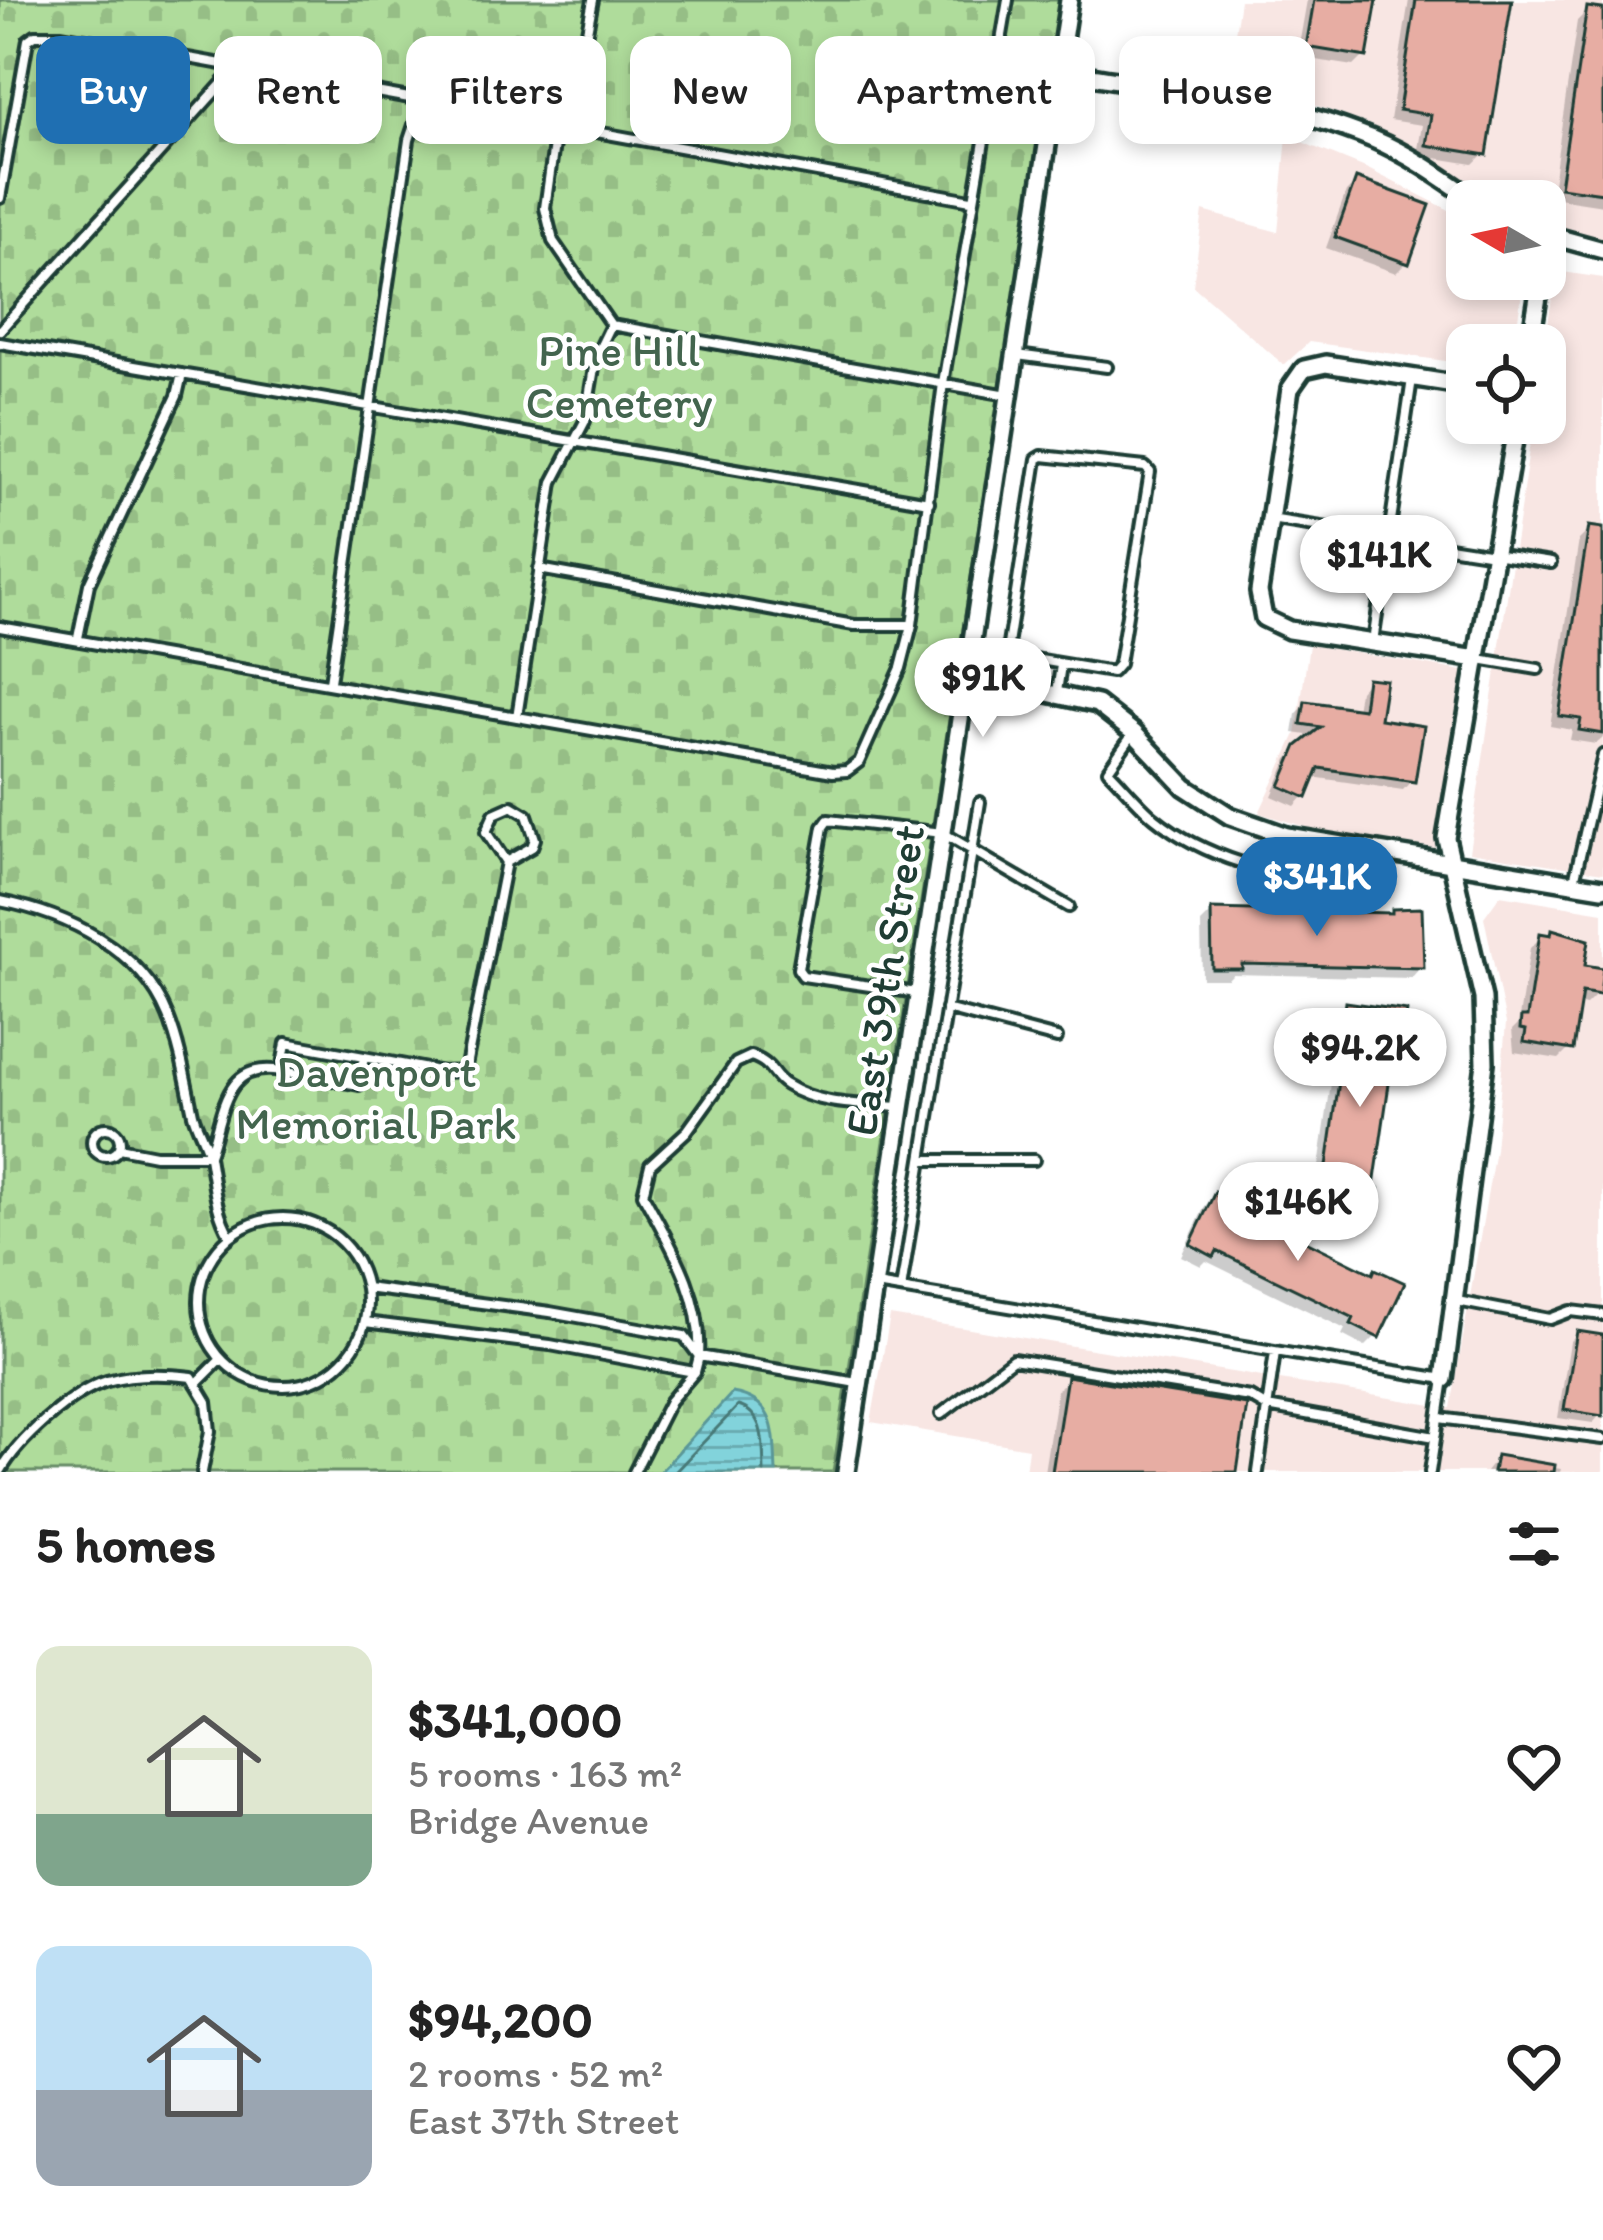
<!DOCTYPE html>
<html lang="en">
<head>
<meta charset="utf-8">
<style>
	:root { --surface:#fff; --page:#f6f6f6; --text:#222; --muted:#767676; --accent:#1f6fb2 }
	body { margin:0; font-family:Itim,sans-serif; background:var(--page); color:var(--text); height:100vh; display:flex; flex-direction:column; font-size:45px; white-space:nowrap }
	* { box-sizing:border-box; margin:0 }
	p { font-size:39px; color:var(--muted) }
	.icon { flex:none; width:66px; height:66px; fill:none; stroke:currentColor; stroke-width:2; stroke-linecap:round; stroke-linejoin:round }
	.map { position:relative; height:1472px; overflow:hidden }
	.drawer { display:flex; flex-direction:column; background:var(--surface); flex:1 }
	.drawer>* { flex:none }
	.top-card { position:absolute; left:36px; top:36px; width:1533px; height:108px; display:flex; gap:24px }
	.needle { width:78px; rotate:279deg }
	.tools { position:absolute; left:1446px; top:180px; display:grid; gap:24px }
	.tools a { display:grid; place-items:center; width:120px; height:120px; border-radius:24px; background:var(--surface); box-shadow:0 6px 18px #0003; font-size:60px }
	.price { position:absolute; translate:-50% -102px; padding:0 27px; border-radius:42px; background:#fff; color:#222; font-size:39px; line-height:78px; filter:drop-shadow(0 3px 6px #0008) }
	.price::after { content:''; position:absolute; left:50%; top:72px; width:36px; height:27px; margin-left:-18px; background:inherit; clip-path:polygon(0 0,100% 0,50% 100%) }
	.price.selected { background:var(--accent); color:#fff }
	ul { padding:0; list-style:none }
	li { display:flex; align-items:center; gap:36px; height:300px; padding:0 36px }
	li span { display:grid; place-items:center; flex:none; width:336px; height:240px; border-radius:24px; color:#555 }
	li>.icon { margin-inline-start:auto }
	span .icon { width:144px; height:144px; fill:#fffc; stroke-width:1 }
	li b { font-size:51px }
	h2 { display:flex; justify-content:space-between; align-items:center; height:144px; padding:0 36px; font-size:51px }
	.tag { padding:0 42px; border-radius:24px; background:var(--surface); box-shadow:0 6px 18px #0003; font-size:42px; line-height:108px }
	.tag.selected { background:var(--accent); color:#fff }
	.map>svg:first-child { display:block }
</style>
</head>
<body>
<div class="map">
<svg width="1603" height="1472" viewBox="0 0 1603 1472">
	<defs>
		<pattern id="cemetery-stones" width="16" height="16" patternUnits="userSpaceOnUse" patternTransform="scale(3)"><rect width="16" height="16" fill="#afdc9b"/><path d="M2 7V4a2 2 0 0 1 4 0v3zM10 15v-3a2 2 0 0 1 4 0v3z" fill="#96be86"/></pattern>
		<pattern id="water-rules" width="6" height="5" patternUnits="userSpaceOnUse" patternTransform="scale(3)"><rect width="6" height="5" fill="#82d3db"/><path d="M0 2.5h6" fill="none" stroke="#6aacb2"/></pattern>
	</defs>
	<rect width="100%" height="100%" fill="#fff"/>
	<filter id="ink" filterUnits="userSpaceOnUse"><feTurbulence type="fractalNoise" baseFrequency=".00833" numOctaves="2"/><feDisplacementMap in="SourceGraphic" scale="24" xChannelSelector="R" yChannelSelector="G"/><feConvolveMatrix kernelMatrix="1 2 1 2 8 2 1 2 1" color-interpolation-filters="sRGB"/></filter>
	<g filter="url(#ink)">
		<path fill="#f8e6e3" d="M1240 0H1603V240L1550 225 1545 222V201H1505L1371 125 1287 95 1227 87Z
			M1287 136 1368 169 1467 219V279H1524L1514 345H1467V364L1309 342 1284 365 1193 286 1203 211 1278 232Z
			M1556 271 1603 278V873L1469 852 1533 423H1545V345Z
			M1309 645 1463 671 1435 848 1313 829 1259 813 1296 734Z
			M1500 895 1603 912V1472H1025L1028 1448 871 1422 890 1316 1451 1408 1495 1150 1506 1023 1484 917Z"/>
		<path fill="url(#cemetery-stones)" stroke="#678c68" stroke-width="3" d="M0 0H1060L833 1472H0Z"/>
		<path fill="url(#water-rules)" stroke="#5a9798" stroke-width="3" d="M732 1393C777 1400 774 1433 776 1472H660Z"/>
		<path fill="#0003" d="M1307 0H1374L1365 55 1354 66 1297 57Z
			M1409 0H1509L1484 153 1473 164 1417 155 1422 125 1390 120Z
			M1588 10 1603 12V205L1551 197 1577 21Z
			M1356 182 1407 262 1396 273 1326 248 1346 192Z
			M1590 529 1603 531V738L1596 744 1570 740 1572 730 1550 726 1579 540Z
			M1368 681 1377 722 1412 780 1403 790 1312 777 1304 796 1295 806 1272 796 1288 759 1314 736 1293 733 1296 714 1306 704 1356 711 1359 691Z
			M1212 912 1421 967 1411 978 1233 974 1228 979H1202L1201 923Z
			M1553 933 1597 994 1586 1005 1577 1003 1570 1048 1559 1059 1514 1052 1512 1030 1518 1024 1530 948 1541 937 1548 938Z
			M1347 1005 1400 1043 1391 1051 1371 1189V1217L1360 1228 1306 1220 1310 1193 1316 1187 1337 1042 1333 1041 1336 1016Z
			M1216 1195 1237 1211 1372 1277 1376 1336 1365 1347 1342 1335 1345 1329 1206 1261 1201 1266 1181 1256 1205 1206Z
			M1578 1334 1603 1338V1398L1600 1415 1593 1423 1558 1418 1570 1342Z
			M1068 1379 1234 1472H1044L1057 1390Z
			M1497 1458 1561 1469 1560 1472H1486Z"/>
		<g fill="none" stroke-linecap="round" stroke-linejoin="round">
			<path stroke="#477977" stroke-width="3" d="M675 1472 738 1406C766 1413 763 1448 764 1472"/>
		</g>
		<path fill="#e7ada3" stroke="#1f3d34" stroke-width="3" d="M1314 0H1377L1367 57 1306 47Z
			M1416 0H1512L1487 155 1426 145 1431 115 1399 110Z
			M1587 7 1603 9V193L1560 187Z
			M1356 178 1430 205 1409 264 1335 237Z
			M1589 526 1603 528V734L1579 730 1581 719 1559 716Z
			M1367 678 1386 680 1380 719 1424 726 1415 782 1319 768 1307 798 1280 786 1297 746 1321 727 1301 724 1305 701 1363 709Z
			M1422 908 1424 968 1242 964V969H1212L1211 909 1392 913V909Z
			M1552 929 1589 940 1585 965 1603 968 1600 995 1582 992 1573 1050 1524 1042 1526 1030 1520 1029 1521 1017H1527L1540 933 1551 935Z
			M1346 1002 1407 1011 1402 1044 1395 1043 1374 1186 1379 1188 1374 1218 1315 1210 1320 1179 1325 1180 1346 1032 1342 1031Z
			M1215 1192 1243 1205 1241 1209 1373 1274 1375 1269 1405 1283 1379 1338 1351 1324 1354 1318 1217 1251 1214 1257 1190 1244Z
			M1577 1331 1603 1335V1416L1564 1410Z
			M1067 1376 1247 1405 1237 1472H1052Z
			M1496 1455 1555 1465 1554 1472H1493Z"/>
		<g fill="none" stroke-linecap="round" stroke-linejoin="round">
			<g stroke="#1f3d34" stroke-width="16">
				<path id="lane" d="M569 125 593 0
					M0 198 28 40 35 35H62L971 200
					M611 325 1008 395
					M0 330 237 67
					M0 343 929 502
					M1017 355 1107 367
					M1042 456 1145 467 1150 472 1119 664 1112 672 1010 655 1007 651 1037 459Z
					M1270 519 1551 563
					M539 569 854 625H912
					M0 627 833 772 847 771 859 762 901 668 912 625 943 383 1008 0
					M78 638 89 584 177 396 182 374
					M1373 642 1412 379
					M1479 659 1538 669
					M330 682 409 140 417 116 433 104
					M1057 692 1061 665
					M517 717 553 482 585 421 596 356 611 325 553 241 545 208 557 123
					M1133 734 1108 770C1124 786 1138 804 1155 818 1209 862 1276 873 1342 885L1349 883 1353 850
					M1574 881 1603 755
					M0 901C67 914 141 949 168 1016 180 1046 186 1081 193 1114 197 1129 206 1142 209 1157 214 1184 215 1211 230 1236
					M917 993 803 976 798 969 823 827 828 820 943 833 1069 907
					M946 1009 1057 1038
					M286 1043 364 1057 359 1085 281 1071Z
					M364 1057 443 1072 465 1071 506 862 486 832 494 814 512 806 527 815 535 839 532 847 506 862
					M92 1142a14 14 0 1 1 28 0a14 14 0 1 1-28 0Z
					M119 1148 155 1155H209C224 1113 223 1061 281 1071
					M922 1160H1034
					M199 1302a84 84 0 1 1 168 0a84 84 0 1 1-168 0Z
					M876 1285 1444 1379 1430 1472
					M366 1288 550 1312 684 1336 699 1356 695 1372 670 1401 634 1472
					M901 1289 980 802
					M1457 1301 1550 1319 1571 1311 1603 1315
					M365 1322 550 1345 694 1372
					M857 1383 699 1356C703 1296 671 1246 643 1194L650 1165 687 1131 736 1063 751 1056C774 1064 770 1075 786 1085 819 1106 863 1104 900 1107
					M196 1384 220 1360
					M941 1414 1013 1359 1250 1397 1267 1407 1435 1437
					M1439 1418 1603 1439
					M0 1472C18 1440 71 1392 107 1381 133 1373 166 1374 192 1377L207 1402 210 1431 202 1472
					M1258 1472 1275 1352"/>
			</g>
			<g stroke="#1f3d34" stroke-width="24">
				<path id="street" d="M1058 71C1165 88 1273 98 1373 139 1411 155 1443 178 1476 201
					M1545 234 1603 250
					M1530 345 1541 279
					M1467 386 1326 364 1304 369 1290 389 1259 592 1264 618 1289 630 1477 659
					M967 675 1097 704 1134 733 1185 787 1230 816 1287 836 1603 888
					M1444 1379 1485 1063 1483 998 1446 838 1517 423
					M846 1472 1069 0"/>
			</g>
			<use href="#lane" stroke="#fff" stroke-width="8"/>
			<use href="#street" stroke="#fff" stroke-width="15"/>
		</g>
	</g>
	<g text-anchor="middle" stroke-width="9" stroke-linejoin="round" paint-order="stroke">
		<g font-size="45" fill="#43654e" stroke="#fff">
			<text x="619" y="366">Pine Hill<tspan x="619" dy="52">Cemetery</tspan></text>
			<text x="376" y="1087">Davenport<tspan x="376" dy="52">Memorial Park</tspan></text>
		</g>
		<g font-size="45" fill="#1f3d34" stroke="#fff">
			<text transform="translate(884 980) rotate(-81)" y="16">East 39th Street</text>
		</g>
	</g>
</svg>
<div class="tools">
<a><svg class="needle" viewBox="-14 -14 28 28"><path d="M0-13l5 13h-10z" fill="#e53935"/><path d="M0 13l5-13h-10z" fill="#767676"/></svg></a>
<a><svg class="icon" aria-label="locate" viewBox="0 0 24 24"><circle cx="12" cy="12" r="6"/><path d="M12 2v4M12 18v4M2 12h4M18 12h4"/></svg></a>
</div>
<b class="price" style="left:1379px;top:617px">$141K</b>
<b class="price" style="left:983px;top:740px">$91K</b>
<b class="price selected" style="left:1317px;top:939px">$341K</b>
<b class="price" style="left:1360px;top:1110px">$94.2K</b>
<b class="price" style="left:1298px;top:1264px">$146K</b>
<div class="top-card">
<a class="tag selected">Buy</a>
<a class="tag">Rent</a>
<a class="tag">Filters</a>
<a class="tag">New</a>
<a class="tag">Apartment</a>
<a class="tag">House</a>
</div>
</div>
<section class="drawer">
<h2>5 homes<svg class="icon" aria-label="filters" viewBox="0 0 24 24"><path d="M4 7h16M4 17h16"/><circle cx="9" cy="7" r="2"/><circle cx="15" cy="17" r="2"/></svg></h2>
<ul>
<li><span style="background:linear-gradient(#dfe7d0 70%,#7fa58c 0)"><svg class="icon" aria-label="home" viewBox="0 0 24 24"><path d="M3 11l9-7 9 7M6 9v11h12V9"/></svg></span><div><b>$341,000</b><p>5 rooms · 163 m²</p><p>Bridge Avenue</p></div><svg class="icon" aria-label="heart" viewBox="0 0 24 24"><path d="M12 20l-8-8c-3-5 5-10 8-4 3-6 11-1 8 4z"/></svg></li>
<li><span style="background:linear-gradient(#bfe0f5 60%,#9aa5b1 0)"><svg class="icon" aria-label="home" viewBox="0 0 24 24"><path d="M3 11l9-7 9 7M6 9v11h12V9"/></svg></span><div><b>$94,200</b><p>2 rooms · 52 m²</p><p>East 37th Street</p></div><svg class="icon" aria-label="heart" viewBox="0 0 24 24"><path d="M12 20l-8-8c-3-5 5-10 8-4 3-6 11-1 8 4z"/></svg></li>
</ul>
</section>
</body>
</html>
